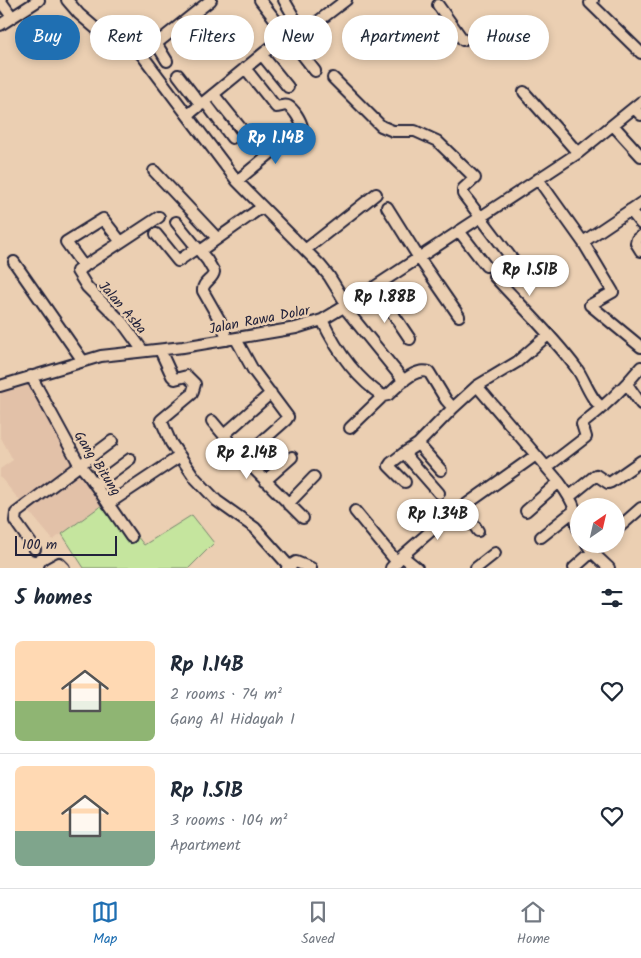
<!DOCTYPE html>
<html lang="en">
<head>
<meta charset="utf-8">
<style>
	:root { --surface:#fff; --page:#f2f2f3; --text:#1f2937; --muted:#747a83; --line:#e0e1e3; --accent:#1f6fb2 }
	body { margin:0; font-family:Kalam,sans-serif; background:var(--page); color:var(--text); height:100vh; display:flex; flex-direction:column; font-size:19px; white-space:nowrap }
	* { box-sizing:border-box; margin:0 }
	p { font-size:16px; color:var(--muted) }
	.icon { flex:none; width:28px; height:28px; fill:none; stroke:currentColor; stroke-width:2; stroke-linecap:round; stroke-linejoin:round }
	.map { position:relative; height:568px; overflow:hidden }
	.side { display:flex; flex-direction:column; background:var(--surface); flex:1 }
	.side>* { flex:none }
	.banner { position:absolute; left:15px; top:15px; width:611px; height:45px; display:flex; gap:10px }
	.needle { width:32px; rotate:34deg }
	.fabs { position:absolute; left:570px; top:498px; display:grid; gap:10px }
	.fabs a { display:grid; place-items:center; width:55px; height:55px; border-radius:50%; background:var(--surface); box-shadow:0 2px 8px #0003; font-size:25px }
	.scale { position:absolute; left:15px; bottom:12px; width:102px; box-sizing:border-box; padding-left:5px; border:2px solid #22223b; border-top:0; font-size:14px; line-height:18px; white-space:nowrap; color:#22223b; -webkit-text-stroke:4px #ebcfb2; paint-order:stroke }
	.price { position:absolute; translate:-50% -42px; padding:0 11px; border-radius:18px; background:#fff; color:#222; font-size:16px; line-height:32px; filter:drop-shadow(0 1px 2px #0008) }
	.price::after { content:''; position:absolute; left:50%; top:30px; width:15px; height:11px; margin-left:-8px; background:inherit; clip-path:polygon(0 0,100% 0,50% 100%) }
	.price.on { background:var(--accent); color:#fff }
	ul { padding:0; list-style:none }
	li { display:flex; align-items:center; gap:15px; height:125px; padding:0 15px }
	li+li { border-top:1px solid var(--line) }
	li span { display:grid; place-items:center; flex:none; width:140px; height:100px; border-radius:8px; color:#555 }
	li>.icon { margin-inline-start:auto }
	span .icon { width:60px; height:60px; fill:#fffc; stroke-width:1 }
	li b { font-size:21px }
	h2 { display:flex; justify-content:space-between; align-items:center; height:60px; padding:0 15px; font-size:21px }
	.tag { padding:0 18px; border-radius:22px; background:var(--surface); box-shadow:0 2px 8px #0003; font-size:18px; line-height:45px }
	.tag.on { background:var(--accent); color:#fff }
	.menu { display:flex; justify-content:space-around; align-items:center; height:70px; border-top:1px solid var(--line); background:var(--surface); font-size:14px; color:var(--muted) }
	.menu a { display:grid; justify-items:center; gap:2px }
	.menu .on { color:var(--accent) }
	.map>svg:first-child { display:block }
</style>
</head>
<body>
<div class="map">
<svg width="641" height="568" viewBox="0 0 641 568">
	<rect width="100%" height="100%" fill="#ebcfb2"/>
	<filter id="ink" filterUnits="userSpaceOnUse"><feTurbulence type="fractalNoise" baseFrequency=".02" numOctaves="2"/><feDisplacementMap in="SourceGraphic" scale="10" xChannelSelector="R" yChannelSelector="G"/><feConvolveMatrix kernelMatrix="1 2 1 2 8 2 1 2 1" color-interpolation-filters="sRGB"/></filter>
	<g filter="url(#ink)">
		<path fill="#e2c1a8" d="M42 378 58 418 109 500 53 540 0 477V469L13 460 0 436V389Z"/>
		<path fill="#c5e59e" stroke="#74846c" d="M109 500 144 545 192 515 214 543 189 568H84L62 534Z"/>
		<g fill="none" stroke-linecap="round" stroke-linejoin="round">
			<g stroke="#22223b" stroke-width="14">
				<path id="minor" d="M0 0 12 17
					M67 0 79 14 100 32 130 44 142 55 237 181 320 265 329 276 347 305
					M260 0 315 71
					M284 0 299 26 308 29 346 0
					M593 0 590 3 641 53
					M438 5 463 40
					M0 25 39 0
					M156 43 167 61
					M142 55 211 0
					M262 55 288 87
					M178 75 201 105
					M333 78 381 126 393 131H415L437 141 475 178 463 189V194L519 268
					M524 92 578 153
					M214 95 243 131
					M205 102 232 138
					M634 108 641 115
					M188 115 287 34 299 26
					M613 125 641 156
					M154 171 217 238
					M538 179 583 242 613 292 590 305 641 347
					M237 181 302 127C301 121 294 109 288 106 285 104 280 107 276 107L245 68
					M387 207 419 258 459 316
					M630 210 641 224
					M176 222 207 260 214 272C213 280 202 282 203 291L223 326 227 340
					M459 231 486 266
					M156 234 178 261 197 248
					M641 236 637 239 636 243 641 251
					M583 242 641 203
					M305 250 376 194
					M200 251 262 207
					M14 262 83 361
					M84 267 66 242 103 219 121 242
					M494 276C522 307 553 336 577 369 585 380 591 402 603 407
					M375 287 410 339
					M344 307 404 381
					M322 320C336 349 355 378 383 396
					M236 339 253 370 288 417 286 420 243 458
					M160 350 172 376 175 379 187 376 195 384 192 394 161 420 171 443 195 478 217 501 255 528 289 566
					M143 351 122 322 87 287 77 271 159 217
					M31 376 79 464 89 476 131 537
					M627 384 641 404
					M0 386 101 356 183 347 296 328 322 320 347 305 578 153 641 102
					M477 386 559 482C565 490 572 500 575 510 577 517 575 524 579 530
					M212 421 243 458 303 518
					M350 428 383 396 388 395C398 386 414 367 429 372L446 400 453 408 477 386 517 362 548 335
					M225 434 271 393
					M418 444 441 470
					M404 453 391 463 389 466 405 482
					M547 467 586 437 582 424C604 407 623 389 641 367
					M265 481 292 457
					M95 485 130 459
					M439 493 404 453 418 444 453 408
					M569 497 596 475 608 483 611 482 641 461
					M108 504 180 456
					M288 504 314 477
					M460 509 471 520 478 531
					M355 511 396 561
					M526 511 559 482
					M616 530 641 508
					M541 537 575 510
					M587 544 592 552 609 568
					M35 549 15 521 16 513 112 441
					M402 556 440 523 536 455
					M50 568 59 563 64 568
					M287 568 296 562 311 568
					M391 568 402 556 417 568
					M476 568 495 553
					M574 568 601 544"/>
			</g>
			<use href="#minor" stroke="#ebcfb2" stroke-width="10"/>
		</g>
	</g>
	<g text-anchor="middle" stroke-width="5" stroke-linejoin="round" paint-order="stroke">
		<g font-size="14" fill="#22223b" stroke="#ebcfb2">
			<text transform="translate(123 307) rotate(49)" y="5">Jalan Asba</text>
			<text transform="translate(259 319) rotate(-11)" y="5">Jalan Rawa Dolar</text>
			<text transform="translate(98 463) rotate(57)" y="5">Gang Bitung</text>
		</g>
	</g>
</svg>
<div class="fabs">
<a><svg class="needle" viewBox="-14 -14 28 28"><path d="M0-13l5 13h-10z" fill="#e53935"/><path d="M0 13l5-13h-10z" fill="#747a83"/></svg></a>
</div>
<div class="scale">100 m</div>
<b class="price on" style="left:276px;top:165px">Rp 1.14B</b>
<b class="price" style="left:530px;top:297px">Rp 1.51B</b>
<b class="price" style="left:385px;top:324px">Rp 1.88B</b>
<b class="price" style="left:247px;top:480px">Rp 2.14B</b>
<b class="price" style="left:438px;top:541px">Rp 1.34B</b>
<div class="banner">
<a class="tag on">Buy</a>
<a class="tag">Rent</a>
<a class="tag">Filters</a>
<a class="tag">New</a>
<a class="tag">Apartment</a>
<a class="tag">House</a>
</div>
</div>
<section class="side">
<h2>5 homes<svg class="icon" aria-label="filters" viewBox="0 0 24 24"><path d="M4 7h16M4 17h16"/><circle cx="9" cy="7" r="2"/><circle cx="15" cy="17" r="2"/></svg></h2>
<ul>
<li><span style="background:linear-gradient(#ffd9b3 60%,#8fb573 0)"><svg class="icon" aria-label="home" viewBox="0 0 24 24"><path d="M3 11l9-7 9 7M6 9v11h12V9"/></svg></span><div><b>Rp 1.14B</b><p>2 rooms · 74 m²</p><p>Gang Al Hidayah I</p></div><svg class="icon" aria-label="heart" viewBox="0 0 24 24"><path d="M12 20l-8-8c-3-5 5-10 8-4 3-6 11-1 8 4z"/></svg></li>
<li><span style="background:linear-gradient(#ffd9b3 65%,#7fa58c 0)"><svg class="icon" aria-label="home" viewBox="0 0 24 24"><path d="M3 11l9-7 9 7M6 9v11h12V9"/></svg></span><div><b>Rp 1.51B</b><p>3 rooms · 104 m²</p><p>Apartment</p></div><svg class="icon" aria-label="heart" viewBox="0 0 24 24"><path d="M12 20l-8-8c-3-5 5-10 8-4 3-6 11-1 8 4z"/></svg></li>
</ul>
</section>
<nav class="menu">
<a class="on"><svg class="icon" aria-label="map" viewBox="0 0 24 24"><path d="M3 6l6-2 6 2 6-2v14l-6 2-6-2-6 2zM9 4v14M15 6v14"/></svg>Map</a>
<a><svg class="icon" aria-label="saved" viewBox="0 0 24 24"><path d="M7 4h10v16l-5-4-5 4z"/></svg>Saved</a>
<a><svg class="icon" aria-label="home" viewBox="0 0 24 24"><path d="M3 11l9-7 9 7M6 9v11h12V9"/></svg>Home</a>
</nav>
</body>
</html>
